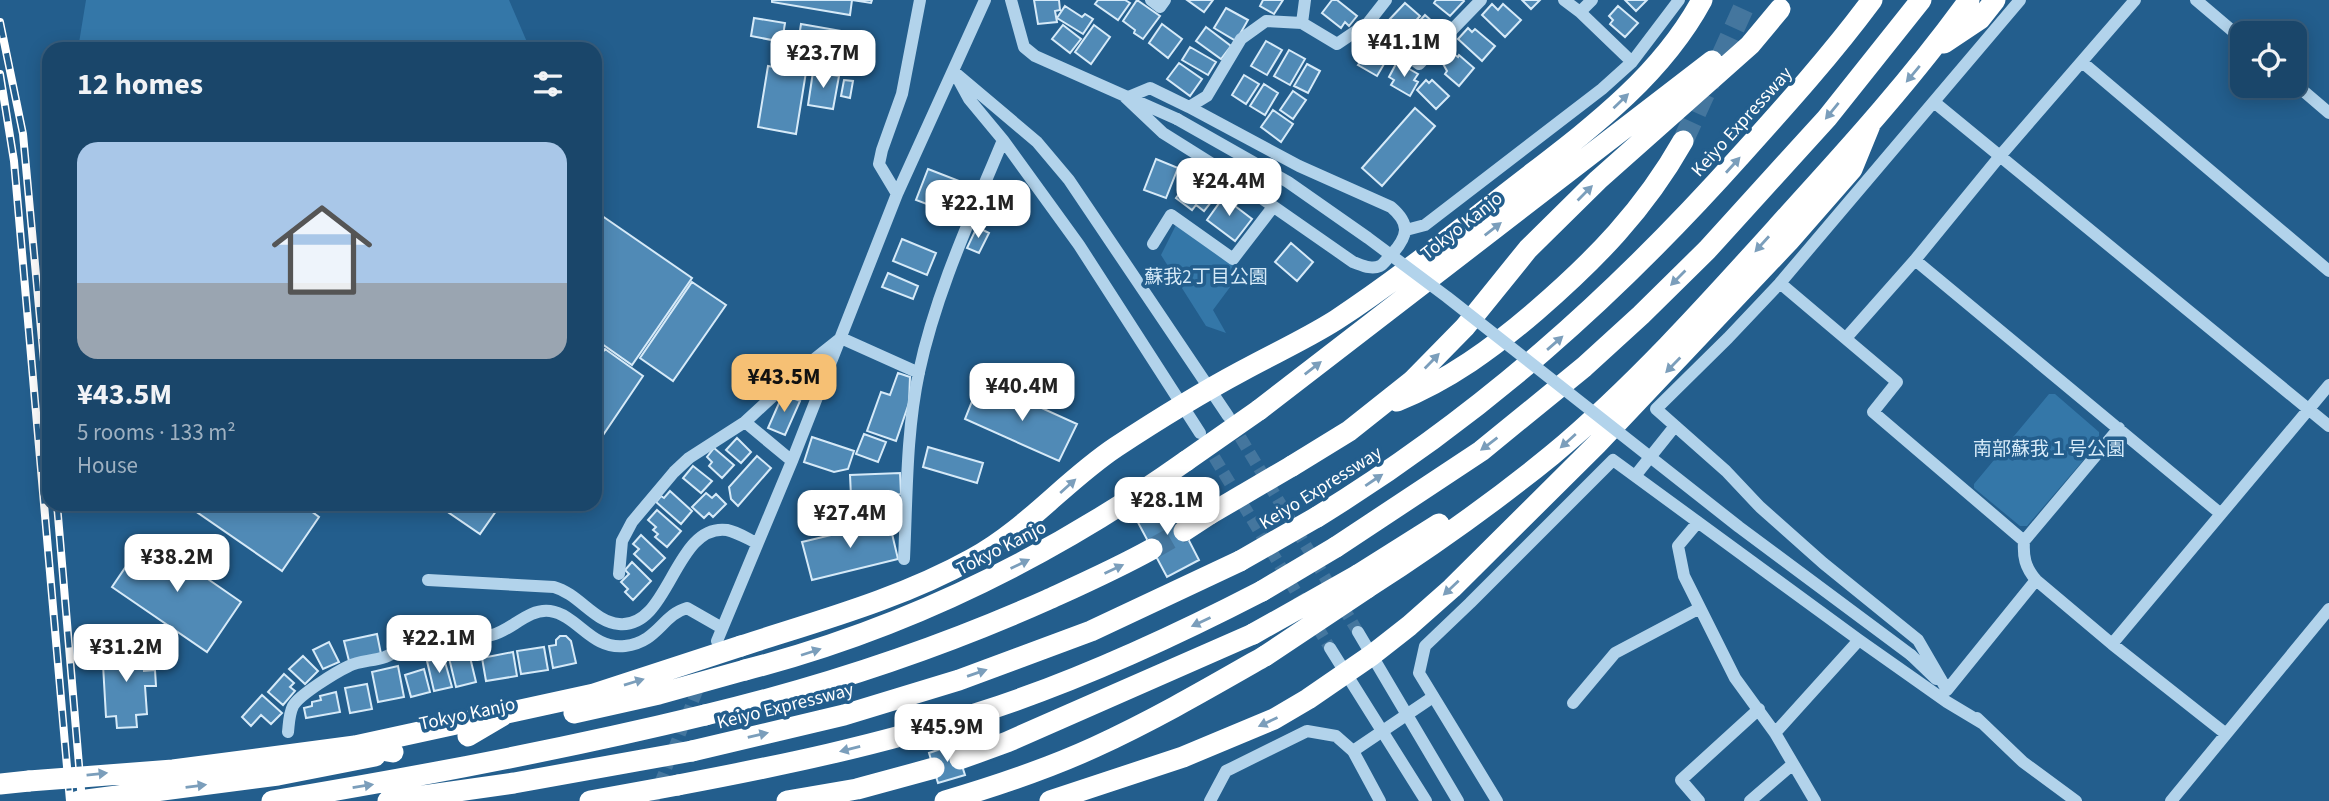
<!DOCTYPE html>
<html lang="en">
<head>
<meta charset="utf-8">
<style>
	:root { --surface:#1a466a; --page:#275072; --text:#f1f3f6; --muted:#9fb1c1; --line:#385e7e; --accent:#f6c074 }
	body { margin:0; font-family:"Source Sans 3","Noto Sans JP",sans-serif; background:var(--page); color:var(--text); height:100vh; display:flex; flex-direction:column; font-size:26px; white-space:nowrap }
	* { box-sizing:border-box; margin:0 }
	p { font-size:23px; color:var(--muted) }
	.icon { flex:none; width:38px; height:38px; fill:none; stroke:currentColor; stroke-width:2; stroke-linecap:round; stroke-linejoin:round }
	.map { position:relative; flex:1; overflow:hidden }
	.drawer { position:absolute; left:42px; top:42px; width:560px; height:469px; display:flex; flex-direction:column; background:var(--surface); border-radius:21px; box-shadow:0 4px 18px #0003,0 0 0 2px var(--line) }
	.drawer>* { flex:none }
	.tools { position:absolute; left:2230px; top:21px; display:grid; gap:14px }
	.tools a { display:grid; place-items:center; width:77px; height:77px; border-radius:14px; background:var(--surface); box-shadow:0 4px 18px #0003,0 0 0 2px var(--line); font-size:35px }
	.price { position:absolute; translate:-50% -60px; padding:0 16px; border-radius:14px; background:#fff; color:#222; font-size:23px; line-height:46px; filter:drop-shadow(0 2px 4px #0008) }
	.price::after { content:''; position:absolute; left:50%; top:42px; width:21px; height:16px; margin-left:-10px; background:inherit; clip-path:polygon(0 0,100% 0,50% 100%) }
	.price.current { background:var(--accent); color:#111 }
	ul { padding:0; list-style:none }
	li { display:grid; align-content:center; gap:14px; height:371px; padding:0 35px }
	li+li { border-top:2px solid var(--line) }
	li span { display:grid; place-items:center; height:217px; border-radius:21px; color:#555 }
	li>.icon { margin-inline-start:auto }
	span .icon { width:126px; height:126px; fill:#fffc; stroke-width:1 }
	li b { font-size:30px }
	h2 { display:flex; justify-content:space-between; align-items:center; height:84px; padding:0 35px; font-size:30px }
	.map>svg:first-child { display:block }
</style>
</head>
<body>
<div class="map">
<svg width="2329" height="801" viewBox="0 0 2329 801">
	<rect width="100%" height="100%" fill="#235e8d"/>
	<path fill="#3477a8" d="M86 0H509L530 49H78Z
		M1177 223 1242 271 1213 310 1226 333 1206 326 1161 255Z
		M2049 394H2055L2099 432V442L2027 526H2020L1974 488V484Z"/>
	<path fill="#508ab6" stroke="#d6eaf8" stroke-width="2" d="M772 0H872L871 3 852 0 850 15 772 2Z
		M1034 0H1059L1060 10 1055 11 1057 22 1038 24Z
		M1098 0H1125L1130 3 1118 20 1095 4Z
		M1137 0 1160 16 1143 39 1134 33 1135 30 1123 21Z
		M1187 0H1213L1204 12Z
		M1263 0H1283L1274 14 1260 6Z
		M1332 0H1337L1357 16 1349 26 1345 22 1341 28 1322 13Z
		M1436 0H1463L1464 1 1450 16 1434 3Z
		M1522 0H1540L1531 9Z
		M1625 0H1647L1636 11Z
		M1405 3 1420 16 1403 35 1388 21Z
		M1492 4 1498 10 1503 4 1521 20 1505 37 1482 15Z
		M1065 6 1082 17 1085 14 1093 19 1083 34 1057 18Z
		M1618 6 1638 23 1625 37 1610 24 1613 20 1609 16Z
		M1226 8 1248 20 1236 41 1214 28Z
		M1425 15 1442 30 1428 47 1413 34 1416 30 1413 28Z
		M754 18 785 23 782 42 751 36Z
		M801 24 853 33 849 59 797 50Z
		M1162 24 1182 39 1168 58 1149 43Z
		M1063 25 1081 39 1070 53 1052 39Z
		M1094 25 1110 37 1091 64 1075 52Z
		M1206 27 1231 46 1221 59 1196 41Z
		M1468 28 1472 32 1475 29 1495 46 1482 61 1458 39Z
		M1266 41 1282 50 1267 75 1251 66Z
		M1364 42 1381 52 1379 55 1387 59 1377 76 1358 65 1362 60 1355 56Z
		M1190 47 1216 62 1208 75 1182 60Z
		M1289 50 1305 59 1290 85 1274 76Z
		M1451 52 1458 57 1459 55 1474 68 1459 86 1445 74 1447 71 1442 62Z
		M1397 62 1418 74 1414 80 1418 82 1410 96 1391 85 1394 80 1389 77Z
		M1179 63 1202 79 1190 96 1167 79Z
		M1307 64 1320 71 1308 93 1294 86Z
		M768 66 806 72 796 134 758 127Z
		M813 72 839 76 833 109 808 105Z
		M1244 75 1259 84 1246 104 1232 95Z
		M844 80 853 81 850 98 841 96Z
		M1426 80 1429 83 1432 80 1449 96 1436 109 1417 90Z
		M1264 84 1278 93 1265 115 1250 106Z
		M1293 91 1306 100 1293 119 1280 110Z
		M1415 108 1435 126 1382 186 1362 168Z
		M1273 110 1293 124 1281 142 1261 127Z
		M1156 159 1178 168 1166 198 1144 190Z
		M928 169 972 186 960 216 945 210 951 195 939 190 932 206 916 200Z
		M1191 178 1215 197 1204 211 1196 205 1192 210 1176 198Z
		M1225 195 1237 204 1235 206 1252 219 1235 241 1207 220Z
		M595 211 692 278 632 365 595 339Z
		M977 227 989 233 979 253 967 248Z
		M902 239 936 253 927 275 893 261Z
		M1291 243 1313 262 1297 281 1275 262Z
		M888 273 918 286 913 299 882 287Z
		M692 282 726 305 673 381 640 358Z
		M605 349 643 376 595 447V364Z
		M898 373 910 377 909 403 896 441 867 431 881 392 890 395Z
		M802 376 811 380 803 397 788 390Z
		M977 389 997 400 1002 390 1077 424 1059 461 965 419Z
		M783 394 800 401 785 435 768 428Z
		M864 434 886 442 878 462 856 454Z
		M812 437 854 451 848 469 834 472 804 462Z
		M737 438 751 452 741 463 726 450Z
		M928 447 983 463 977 483 923 467Z
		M714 448 734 465 722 478 709 466 712 462 707 457Z
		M757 456 771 468 738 506 731 499 729 487Z
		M693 466 712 481 701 493 683 478Z
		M900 473 901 494 851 496 850 475Z
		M670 491 692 511 681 524 656 502 661 496 664 498Z
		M706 493 712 498 716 494 726 504 713 517 709 513 704 518 692 507Z
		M1167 498 1199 560 1167 577 1134 515Z
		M185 504H310L307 508 319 517 282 571Z
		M436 504H501L480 534Z
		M657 510 681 531 667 547 655 537 658 534 653 530 656 527 648 520Z
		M889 521 898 559 812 580 802 542Z
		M641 535 665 558 652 571 634 554 639 549 633 544Z
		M146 537 181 561 187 552 198 559 192 568 241 602 207 652 112 587Z
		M632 562 651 581 633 600 625 592 628 589 621 582 629 574 625 570Z
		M377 634 381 654 349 661 344 641Z
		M560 636H566L571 641 576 663 553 668 549 646 556 645V640Z
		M329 642 339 662 323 669 313 650Z
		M143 645 144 671 155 670 156 686H145L147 714 136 715 137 727 117 728 116 716 106 717 102 647Z
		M544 647 548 670 521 674 517 651Z
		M513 652 517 676 486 681 482 658Z
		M469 653 476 682 456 687 449 658Z
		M303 656 318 671 305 684 289 669Z
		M436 659 438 664 445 662 452 687 434 691 427 661Z
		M398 666 404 697 378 702 372 672Z
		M424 669 430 692 411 697 405 675Z
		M284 674 294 683 290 687 295 691 283 705 268 692Z
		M367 684 372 709 350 713 345 688Z
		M336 692 340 712 306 718 304 708 312 706V702L321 700 320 696Z
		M262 695 282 713 271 724 261 715 251 726 242 717Z
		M955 744 965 775 938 783 929 753Z"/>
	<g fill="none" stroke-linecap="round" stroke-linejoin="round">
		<path stroke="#44769e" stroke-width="12" stroke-dasharray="12 6" stroke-linecap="butt" d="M1231 422 1358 632
			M1205 442 1330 648
			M653 801 701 681"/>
		<path stroke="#44769e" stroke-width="21" stroke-dasharray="21 10" stroke-linecap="butt" d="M1683 141 1747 0
			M1152 549 1184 531"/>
		<path stroke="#b2d3eb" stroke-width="12" d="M1011 0 1024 47 1035 56 1177 119
			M1151 0 1160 7 1165 0
			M1564 0 1580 12 1632 62
			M2020 0 1780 283 1897 382 1873 412 2024 541C2023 557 2025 567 2036 580L2112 644 2226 734
			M2196 0 2242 39
			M1580 12 1592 0
			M1302 23 1305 0
			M1368 23 1419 64 1481 0
			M2082 62 2329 271
			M953 71 1037 142 1069 180 1228 416
			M957 77 969 99 1003 140 1079 245 1200 433
			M2294 83 2329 113
			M1150 88 1189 107 1299 166 1391 207C1411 224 1408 236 1392 254 1388 257 1384 264 1380 266 1371 270 1362 265 1353 262L1214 165 1163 133 1126 98Z
			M1934 102 2329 426
			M1189 107 1207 96 1241 39 1266 21 1302 23 1337 44 1368 23 1386 0
			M897 194 879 164 882 150 902 94 920 0
			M1406 230 1425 225 1602 89 1632 62 1679 0
			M1153 244 1171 215 1233 259 1273 207
			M1915 260 2221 514
			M1780 283 1728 338 1656 409 1726 471 1760 507 1823 563 1918 640 1947 690 2036 580
			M1846 338 1915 260 2000 156 2135 0
			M745 422 792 461
			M1635 476 1675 426
			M1698 522 1678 546 1684 576 1735 678 1775 733 1815 801
			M2024 541 2119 428
			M904 559C907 497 906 433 919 372 936 292 972 215 1003 140
			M619 574 622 541 632 522 674 472 689 458 745 422 802 369 841 338 919 373
			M428 580 554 587C579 594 594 622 619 624 670 629 674 523 727 530 737 532 748 539 757 543
			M1358 632 1458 801
			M717 641 792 461 897 194 985 0
			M2112 644 2329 385
			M1330 648 1426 801
			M1911 655 1936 679
			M1573 703 1615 653 1700 608
			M1977 718 2023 762 2076 801
			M288 732C289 723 289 714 293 706 299 695 336 672 349 666 359 661 373 661 385 657 396 653 406 644 418 641 432 636 450 634 465 632 474 632 484 637 492 635 511 631 528 608 550 611 578 615 591 650 625 646 658 642 662 615 687 608L722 628
			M1775 733 1859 640
			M1210 801 1226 771 1307 731 1336 736 1353 751 1380 801
			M1497 801 1419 673 1425 646 1470 603 1613 460 1859 640 1947 702 1982 723
			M1699 801 1681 780 1759 709
			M1750 801 1793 764
			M2171 801 2329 609"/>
		<path stroke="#fff" stroke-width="21" d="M1944 43 1980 19 1995 0
			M1397 401C1449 380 1493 348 1536 311 1595 260 1644 210 1683 141
			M1259 410 1712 61
			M1292 466 1349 431 1412 381 1465 327 1528 249 1598 180 1750 45 1780 9
			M1317 517C1481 416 1614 297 1742 154 1787 104 1832 54 1872 0
			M1184 531 1210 514
			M1336 547 1481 451 1584 367 1641 315 1707 250 1827 118 1921 0
			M1358 575 1439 524
			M1367 588C1431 547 1493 503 1552 455 1637 384 1715 296 1789 214 1852 145 1914 76 1969 0
			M741 646C818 621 900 599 972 559 1027 529 1065 481 1116 447 1157 420 1199 394 1242 371 1273 354 1306 339 1336 320 1403 276 1466 224 1530 175 1595 125 1662 74 1702 0
			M745 670C905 629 1052 556 1186 461
			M705 715C822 687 937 649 1047 600 1082 584 1118 568 1152 549
			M468 736 502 716
			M358 746 393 752
			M692 751 844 715 959 680 1091 631 1240 561
			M960 759 1007 742 1253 634
			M0 784 29 781
			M678 785C779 766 880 745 978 713 1076 682 1171 638 1262 591
			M787 801 857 789 934 768
			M945 801C996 786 1047 769 1095 747 1154 720 1209 688 1265 656
			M1050 801 1183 757 1274 719 1308 699 1372 655 1409 626 1452 588 1597 444 1789 241 1852 169 1870 125"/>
		<g stroke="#fff" stroke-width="8">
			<path id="rail" d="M0 22 23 134 49 416
				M0 74 14 161 70 801
				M57 504 82 801"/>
		</g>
		<use href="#rail" stroke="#235e8d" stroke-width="5" stroke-dasharray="16" stroke-linecap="butt"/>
		<path stroke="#b2d3eb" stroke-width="12" d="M1177 119 1288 182 1368 238 1447 297 1739 527 1911 655
			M1353 751 1433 697"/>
		<path stroke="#fff" stroke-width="21" d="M1186 461 1259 410
			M1210 514 1292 466
			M1240 561 1317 517
			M1262 591 1336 547
			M1253 634 1358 575
			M1265 656 1367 588
			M574 713 659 694 745 670
			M29 781 173 770 355 746 594 694 741 646
			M79 801 278 775 375 756
			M272 801C417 777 561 750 705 715
			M388 801 514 783 692 751
			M590 801 678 785"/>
	</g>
	<defs><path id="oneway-solid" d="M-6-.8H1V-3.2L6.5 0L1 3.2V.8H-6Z" transform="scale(1.75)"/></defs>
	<g fill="#7b9ebb">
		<use href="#oneway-solid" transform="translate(1913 74) rotate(130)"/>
		<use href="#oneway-solid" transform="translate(1621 101) rotate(-44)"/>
		<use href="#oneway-solid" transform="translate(1832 111) rotate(129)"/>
		<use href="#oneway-solid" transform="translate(1733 165) rotate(-48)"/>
		<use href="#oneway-solid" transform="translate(1585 193) rotate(-45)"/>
		<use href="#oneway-solid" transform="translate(1493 229) rotate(-38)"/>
		<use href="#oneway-solid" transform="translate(1762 244) rotate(132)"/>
		<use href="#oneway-solid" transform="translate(1678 278) rotate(135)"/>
		<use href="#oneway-solid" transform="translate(1555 343) rotate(-41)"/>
		<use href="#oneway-solid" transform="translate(1432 361) rotate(-46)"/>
		<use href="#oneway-solid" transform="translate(1673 365) rotate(134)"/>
		<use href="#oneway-solid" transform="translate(1313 368) rotate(-38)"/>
		<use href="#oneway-solid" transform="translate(1568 441) rotate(138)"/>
		<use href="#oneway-solid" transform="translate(1489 444) rotate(143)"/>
		<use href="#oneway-solid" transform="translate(1374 480) rotate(-34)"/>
		<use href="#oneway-solid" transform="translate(1068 486) rotate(-42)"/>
		<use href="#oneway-solid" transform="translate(1020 564) rotate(-26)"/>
		<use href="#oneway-solid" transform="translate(1114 569) rotate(-25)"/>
		<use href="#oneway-solid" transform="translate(1451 588) rotate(137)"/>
		<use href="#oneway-solid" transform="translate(1201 622) rotate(155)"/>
		<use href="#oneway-solid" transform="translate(811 652) rotate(-18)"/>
		<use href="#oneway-solid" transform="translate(977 673) rotate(-19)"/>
		<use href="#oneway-solid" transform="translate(634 682) rotate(-17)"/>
		<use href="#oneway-solid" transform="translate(1268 722) rotate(155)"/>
		<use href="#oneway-solid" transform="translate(758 735) rotate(-13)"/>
		<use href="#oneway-solid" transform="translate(850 749) rotate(166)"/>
		<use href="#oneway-solid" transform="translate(97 774) rotate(-6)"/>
		<use href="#oneway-solid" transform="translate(196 786) rotate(-7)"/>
		<use href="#oneway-solid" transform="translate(363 786) rotate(-9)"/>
	</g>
	<g text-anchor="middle" stroke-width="7" stroke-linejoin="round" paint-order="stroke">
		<g font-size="19" fill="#fff" stroke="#235e8d">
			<text transform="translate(1741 121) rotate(-48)" y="7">Keiyo Expressway</text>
			<text transform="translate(1461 225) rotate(-38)" y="7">Tokyo Kanjo</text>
			<text transform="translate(1320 487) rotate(-32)" y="7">Keiyo Expressway</text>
			<text transform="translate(1001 547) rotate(-27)" y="7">Tokyo Kanjo</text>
			<text transform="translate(785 705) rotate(-14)" y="7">Keiyo Expressway</text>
			<text transform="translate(467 713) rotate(-12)" y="7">Tokyo Kanjo</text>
		</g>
		<g font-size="19" fill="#d6eaf8" stroke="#235e8d">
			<text x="1206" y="283">蘇我2丁目公園</text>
			<text x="2049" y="455">南部蘇我１号公園</text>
		</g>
	</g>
</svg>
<div class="tools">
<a><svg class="icon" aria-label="locate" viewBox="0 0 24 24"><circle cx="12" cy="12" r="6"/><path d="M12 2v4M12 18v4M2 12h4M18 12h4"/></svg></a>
</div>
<b class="price" style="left:1404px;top:79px">¥41.1M</b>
<b class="price" style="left:823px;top:90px">¥23.7M</b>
<b class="price" style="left:1229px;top:218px">¥24.4M</b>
<b class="price" style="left:978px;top:240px">¥22.1M</b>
<b class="price current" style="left:784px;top:414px">¥43.5M</b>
<b class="price" style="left:1022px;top:423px">¥40.4M</b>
<b class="price" style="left:1167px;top:537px">¥28.1M</b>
<b class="price" style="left:850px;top:550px">¥27.4M</b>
<b class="price" style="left:177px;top:594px">¥38.2M</b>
<b class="price" style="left:439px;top:675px">¥22.1M</b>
<b class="price" style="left:126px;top:684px">¥31.2M</b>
<b class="price" style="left:947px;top:764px">¥45.9M</b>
<section class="drawer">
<h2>12 homes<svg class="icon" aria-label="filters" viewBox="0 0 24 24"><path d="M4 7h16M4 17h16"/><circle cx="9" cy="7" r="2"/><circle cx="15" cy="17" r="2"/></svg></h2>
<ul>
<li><span style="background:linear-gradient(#a9c7e8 65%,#9aa5b1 0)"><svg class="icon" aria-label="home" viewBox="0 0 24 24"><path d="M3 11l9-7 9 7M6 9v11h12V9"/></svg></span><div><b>¥43.5M</b><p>5 rooms · 133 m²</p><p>House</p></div></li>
</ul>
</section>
</div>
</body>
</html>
